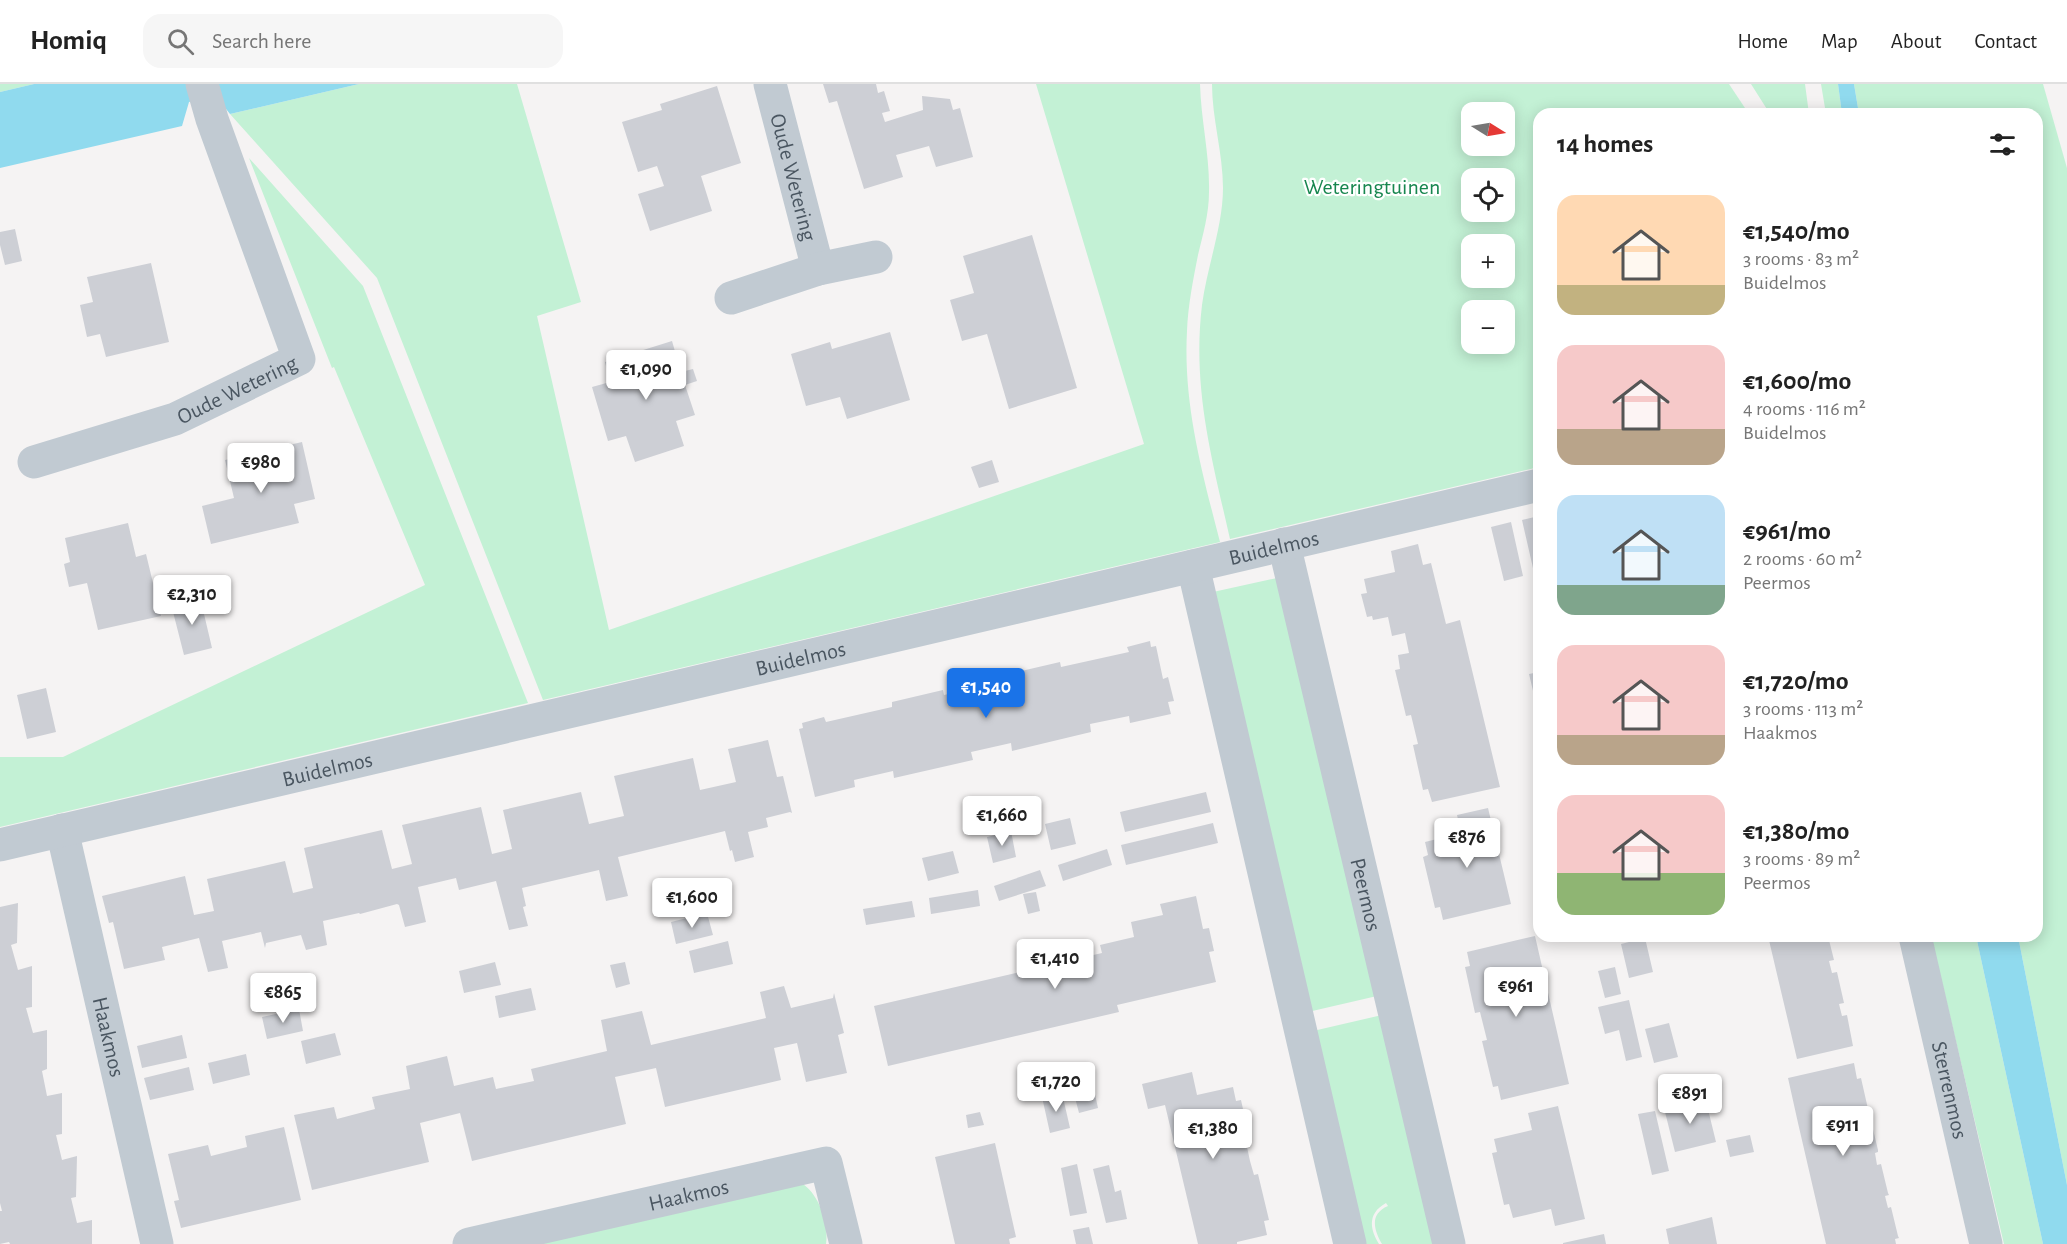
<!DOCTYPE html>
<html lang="en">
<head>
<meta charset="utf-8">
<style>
	:root { --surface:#fff; --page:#f6f6f6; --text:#222; --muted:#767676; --line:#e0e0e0; --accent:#1a73e8 }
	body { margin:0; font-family:"Alegreya Sans",sans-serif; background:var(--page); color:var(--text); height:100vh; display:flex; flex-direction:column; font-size:22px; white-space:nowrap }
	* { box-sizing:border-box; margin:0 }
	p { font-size:20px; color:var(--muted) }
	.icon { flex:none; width:33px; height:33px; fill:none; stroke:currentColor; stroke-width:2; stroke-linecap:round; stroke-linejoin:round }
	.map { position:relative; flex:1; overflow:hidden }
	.side { position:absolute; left:1533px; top:24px; width:510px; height:834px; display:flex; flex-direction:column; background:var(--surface); border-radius:18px; box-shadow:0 3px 15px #0003 }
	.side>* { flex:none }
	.needle { width:39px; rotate:101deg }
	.buttons { position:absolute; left:1461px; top:18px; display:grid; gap:12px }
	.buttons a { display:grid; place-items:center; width:54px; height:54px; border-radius:12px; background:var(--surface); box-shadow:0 3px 15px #0003; font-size:30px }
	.price { position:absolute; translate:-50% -51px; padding:0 14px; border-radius:6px; background:#fff; color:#222; font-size:20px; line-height:39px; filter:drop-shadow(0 2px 3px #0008) }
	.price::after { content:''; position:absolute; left:50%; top:36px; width:18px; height:14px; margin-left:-9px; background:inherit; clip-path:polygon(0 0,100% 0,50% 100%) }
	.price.selected { background:var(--accent); color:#fff }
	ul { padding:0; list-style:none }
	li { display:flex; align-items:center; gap:18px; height:150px; padding:0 24px }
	li span { display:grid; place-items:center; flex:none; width:168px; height:120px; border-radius:18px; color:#555 }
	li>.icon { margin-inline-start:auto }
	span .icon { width:72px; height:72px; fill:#fffc; stroke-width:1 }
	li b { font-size:26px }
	h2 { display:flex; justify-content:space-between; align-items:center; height:72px; padding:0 24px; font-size:26px }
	header { display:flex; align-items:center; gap:36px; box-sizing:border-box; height:84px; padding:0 30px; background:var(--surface); border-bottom:2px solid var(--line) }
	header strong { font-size:28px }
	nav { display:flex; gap:33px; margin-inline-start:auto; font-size:21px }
	.search { width:420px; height:54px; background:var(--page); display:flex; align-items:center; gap:15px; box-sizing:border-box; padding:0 21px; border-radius:18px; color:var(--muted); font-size:22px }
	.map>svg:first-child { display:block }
</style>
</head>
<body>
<header>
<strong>Homiq</strong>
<div class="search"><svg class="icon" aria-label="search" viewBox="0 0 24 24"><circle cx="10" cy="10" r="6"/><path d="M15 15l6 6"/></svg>Search here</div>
<nav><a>Home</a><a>Map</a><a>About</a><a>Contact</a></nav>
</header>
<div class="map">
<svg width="2067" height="1160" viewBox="0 0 2067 1160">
	<rect width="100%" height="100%" fill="#f5f3f3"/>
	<path fill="#c3f1d5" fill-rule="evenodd" d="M0 0H34L0 8Z
		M359 0H517L581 218 537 232 609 546 1144 360 1036 0H1200C1201 37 1210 72 1209 108 1209 130 1203 150 1198 171 1193 196 1188 222 1187 247 1183 320 1202 388 1220 458L543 616 377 194 230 30Z
		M1212 0H1729L1749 30H1539V383L1230 455C1212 375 1192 304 1202 221 1207 183 1223 142 1223 104 1223 69 1212 35 1212 0ZM1472 28H1504V62H1472ZM1472 94H1504V128H1472ZM1472 160H1504V194H1472ZM1472 226H1504V260H1472Z
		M1751 0H1805L1809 30H1770Z
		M1821 0H1838L1842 30H1826Z
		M1854 0H2043L2067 84V1101L2018 852H2037V30H1859Z
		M249 74 363 202 528 619 0 743V673H63L425 501 334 283 332 284Z
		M1277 494 1377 912 1308 928 1213 508Z
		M1931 852H1976L2043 1160H2004Z
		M1382 931 1435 1160H1382C1374 1146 1369 1130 1388 1122L1386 1119C1368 1129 1369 1144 1379 1160H1362L1313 947Z
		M801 1099C819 1109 829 1140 826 1160H518Z"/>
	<path fill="#90daee" d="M34 0H359L230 30 215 11 189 18 182 42 0 84V8Z
		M1838 0H1854L1859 30H1842Z
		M1976 852H2018L2067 1101V1160H2043Z"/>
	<path fill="#cdcfd5" d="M823 0H876L878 9 884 7 890 27 882 29 885 38 923 26 922 12 950 15 953 26 960 24 973 73 936 83 929 62 896 71 903 93 864 105 837 17 829 19Z
		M717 2 741 79 701 92 712 127 650 147 638 110 664 102 657 82 638 88 622 38 662 26 660 20Z
		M15 145 22 177 5 181 0 161V148Z
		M1032 151 1077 304 1009 325 987 250 962 257 950 216 974 209 963 172Z
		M151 179 169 258 106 273 100 250 87 253 80 221 93 218 87 193Z
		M890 248 910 316 847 335 840 313 806 322 791 270 830 258 832 265Z
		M672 257 681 288 693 285 697 297 685 301 695 331 676 337 684 362 635 378 626 352 608 357 592 303 610 298 605 278Z
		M302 358 315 415 294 420 299 439 211 460 202 422 234 414 225 376Z
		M992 376 999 398 979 404 971 383Z
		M1539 432V506H1538L1522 436Z
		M1511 438 1523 492 1504 497 1491 443Z
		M128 439 136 473 146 470 161 532 98 546 87 499 69 503 64 480 70 478 65 454Z
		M1418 460 1423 481 1431 479 1446 540 1460 536 1500 703 1432 718 1428 705 1423 706 1413 661 1418 660 1411 631 1406 632 1395 586 1400 585 1398 571 1409 569 1405 549 1392 552 1388 533 1373 536 1372 532 1367 533 1361 510 1367 509 1364 495 1395 488 1391 467Z
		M200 513 212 564 184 571 171 520Z
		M1150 557 1151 563 1156 562 1163 595 1168 593 1174 617 1168 618 1171 630 1130 639 1129 632 1090 640 1091 648 1012 667 1011 659 971 668 973 676 894 694 893 687 854 696 855 703 815 713 799 645 803 644 802 639 824 633 826 638 892 623V618L943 606 944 611 1010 596 1009 590 1060 578 1061 583 1129 568 1127 563Z
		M1539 588V627L1538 628 1529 590Z
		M46 604 56 648 27 655 17 611Z
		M768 656 777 693 783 692 792 729 790 728 766 734 768 743 748 748 754 773 735 778 732 766 730 767 725 747 618 773 628 812 606 817 599 786 522 804 526 822 523 823 528 842 509 846 496 797 459 806 456 794 418 803 426 838 405 843 399 821 397 820 360 830 359 829 323 837 327 861 306 866 301 851 266 859 265 864 261 848 222 857 228 884 208 888 199 854 162 863 165 876 124 885 113 838 109 839 102 812 185 792 194 831 214 827 207 795 285 777 293 809 313 804 304 764 382 746 392 785 412 780 402 741 481 723 492 770 512 765 503 726 581 708 589 740 624 732 614 692 693 674 700 706 736 698 728 665Z
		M1206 708 1211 728 1125 748 1120 728Z
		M1488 724 1511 820 1443 836 1440 823 1435 824 1423 773 1428 771 1425 758 1461 749 1457 731Z
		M1070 734 1076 760 1051 766 1045 740Z
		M1213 739 1218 759 1126 781 1121 761Z
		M1011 747 1016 773 993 779 987 753Z
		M1107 765 1112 781 1063 797 1058 781Z
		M953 767 959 789 928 797 922 774Z
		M1040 786 1046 802 999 817 994 802Z
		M978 806 980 822 931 830 929 814Z
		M1036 808 1040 827 1028 830 1023 810Z
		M1196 812 1203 845 1209 844 1214 867 1209 868 1216 898 1117 921 1119 928 888 982 874 922 1102 869 1100 861 1134 853 1131 838 1163 831 1160 820Z
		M912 817 915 833 866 841 863 825Z
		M18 819 17 859 11 861 18 886 32 882V923L26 924 33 949 47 946V985L42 987 47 1012 62 1009V1050L56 1051 62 1076 77 1072 76 1113 71 1114 77 1139 92 1136V1160H10L9 1158 0 1160V1127H2L0 1119V823Z
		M707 829 713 851 676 860 671 838Z
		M1535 852 1569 1000 1501 1016 1498 1002 1493 1003 1482 957 1487 956 1480 928 1475 929 1465 883 1470 882 1467 868Z
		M1768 852H1828L1834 876 1829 877 1832 889 1837 888 1844 919 1839 920 1842 932 1847 931 1853 962 1797 975Z
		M1645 854 1653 888 1629 894 1621 860Z
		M728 857 733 880 694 889 689 867Z
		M495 878 501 901 464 909 459 887Z
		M625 878 630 900 616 904 610 881Z
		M1615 883 1621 910 1605 914 1598 887Z
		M784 902 791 924 833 914 834 909 844 949 838 951 847 989 806 998 797 959 774 964 781 996 665 1023 656 984 615 993 626 1040 472 1077 460 1029 420 1039 429 1078 312 1106 294 1031 334 1023 337 1035 375 1025 372 1013 410 1005 406 982 447 972 454 1002 493 993 496 1005 534 997 531 985 607 967 601 936 642 927 651 961 766 934 760 908Z
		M531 904 536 926 499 934 495 912Z
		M1629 916 1642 973 1626 977 1619 946 1605 950 1598 923Z
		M299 925 303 947 267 955 262 933Z
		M1669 939 1678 973 1654 979 1645 945Z
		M335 949 341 971 306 980 301 957Z
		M182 951 187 974 142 984 137 962Z
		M246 970 250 991 213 1000 208 979Z
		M1854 979 1857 995 1861 994 1868 1025 1864 1026 1867 1038 1871 1037 1878 1066V1068L1875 1069 1877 1081 1881 1080 1888 1109 1889 1111 1885 1112 1888 1124 1891 1123 1898 1152 1899 1154 1895 1155 1896 1160H1826L1798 1039 1788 994Z
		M189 983 194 1006 150 1016 144 994Z
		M1192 988 1197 1011 1233 1003 1236 1017 1241 1016 1251 1061 1247 1063 1250 1077 1254 1091 1258 1090 1269 1136 1264 1137 1267 1151 1237 1158V1160H1198L1165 1021 1148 1025 1142 1000Z
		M1093 1001 1098 1024 1079 1029 1073 1006Z
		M1062 1009 1070 1044 1050 1049 1042 1013Z
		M1705 1013 1716 1058 1675 1068 1664 1024Z
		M1558 1022 1585 1135 1555 1142 1551 1125 1513 1134 1509 1120 1504 1121 1492 1069 1497 1068 1494 1055 1532 1046 1528 1029Z
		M1655 1027 1669 1087 1652 1091 1638 1030Z
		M980 1028 984 1041 968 1044 966 1031Z
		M284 1043 301 1116 181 1144 174 1117 179 1116 168 1070 208 1061 211 1072 247 1063 245 1052Z
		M1750 1051 1754 1068 1730 1073 1726 1056Z
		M995 1059 1016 1153 1009 1155 1010 1160H955L935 1073Z
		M1077 1080 1087 1129 1070 1132 1061 1084Z
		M1109 1081 1115 1108 1121 1106 1127 1135 1106 1139 1093 1085Z
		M1712 1133 1717 1160H1669L1666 1145Z
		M1089 1143 1093 1160H1076L1073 1146Z
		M1604 1150 1606 1160H1563V1159Z"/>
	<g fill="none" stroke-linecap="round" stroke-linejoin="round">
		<g stroke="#c1cad2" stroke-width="33">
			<path id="s1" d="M770 0 818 185"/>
			<path d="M731 214 818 185 876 173"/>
			<path id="s2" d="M34 378 175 335 299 275 212 35 202 0"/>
			<path id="s3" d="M1284 460 1449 1160"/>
			<path d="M1193 482 1350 1160"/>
			<path id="s4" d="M62 746 157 1160"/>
			<path id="s5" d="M0 761 1539 401"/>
			<path id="s6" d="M1915 852 1986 1160"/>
			<path id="s7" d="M469 1160 826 1079 846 1160"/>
		</g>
	</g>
	<g text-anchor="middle" stroke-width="4.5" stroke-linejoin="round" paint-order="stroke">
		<g font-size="22" fill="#4a5661" stroke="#fff">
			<text dy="8" stroke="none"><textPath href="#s1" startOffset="96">Oude Wetering</textPath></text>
			<text dy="8" stroke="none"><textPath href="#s2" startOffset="216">Oude Wetering</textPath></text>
			<text dy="8" stroke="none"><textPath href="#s5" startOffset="1308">Buidelmos</textPath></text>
			<text dy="8" stroke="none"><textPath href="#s5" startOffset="822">Buidelmos</textPath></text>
			<text dy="8" stroke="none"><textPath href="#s5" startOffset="336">Buidelmos</textPath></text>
			<text dy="8" stroke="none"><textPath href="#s3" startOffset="360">Peermos</textPath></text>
			<text dy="8" stroke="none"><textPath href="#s4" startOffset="212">Haakmos</textPath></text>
			<text dy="8" stroke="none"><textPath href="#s6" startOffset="158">Sterrenmos</textPath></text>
			<text dy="8" stroke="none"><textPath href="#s7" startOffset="225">Haakmos</textPath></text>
		</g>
		<g font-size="22" fill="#17864f" stroke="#fff">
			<text x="1372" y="110">Weteringtuinen</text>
		</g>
	</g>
</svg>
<div class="buttons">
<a><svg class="needle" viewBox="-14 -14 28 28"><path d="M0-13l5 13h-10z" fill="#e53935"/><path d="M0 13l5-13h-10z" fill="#767676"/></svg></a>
<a><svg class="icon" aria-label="locate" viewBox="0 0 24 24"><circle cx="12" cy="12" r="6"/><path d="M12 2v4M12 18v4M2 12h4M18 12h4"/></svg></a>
<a>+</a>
<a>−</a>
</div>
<b class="price" style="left:646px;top:317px">€1,090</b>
<b class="price" style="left:261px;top:410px">€980</b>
<b class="price" style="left:192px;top:542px">€2,310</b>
<b class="price selected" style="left:986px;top:635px">€1,540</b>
<b class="price" style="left:1002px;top:763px">€1,660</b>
<b class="price" style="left:1467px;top:785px">€876</b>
<b class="price" style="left:692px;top:845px">€1,600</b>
<b class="price" style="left:1055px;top:906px">€1,410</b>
<b class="price" style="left:1516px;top:934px">€961</b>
<b class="price" style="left:283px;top:940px">€865</b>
<b class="price" style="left:1056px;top:1029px">€1,720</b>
<b class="price" style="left:1690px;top:1041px">€891</b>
<b class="price" style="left:1843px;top:1073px">€911</b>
<b class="price" style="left:1213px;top:1076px">€1,380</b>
<section class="side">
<h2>14 homes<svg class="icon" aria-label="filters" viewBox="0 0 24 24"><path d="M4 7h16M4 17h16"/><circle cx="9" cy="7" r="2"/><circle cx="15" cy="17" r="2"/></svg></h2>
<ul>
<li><span style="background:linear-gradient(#ffd9b3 75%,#c2b280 0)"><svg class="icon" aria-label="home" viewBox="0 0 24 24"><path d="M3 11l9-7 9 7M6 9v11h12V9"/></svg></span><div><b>€1,540/mo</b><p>3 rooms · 83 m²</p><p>Buidelmos</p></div></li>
<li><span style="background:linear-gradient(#f6c9c9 70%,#b9a48a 0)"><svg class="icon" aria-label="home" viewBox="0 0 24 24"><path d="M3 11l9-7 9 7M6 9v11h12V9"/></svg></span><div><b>€1,600/mo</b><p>4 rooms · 116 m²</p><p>Buidelmos</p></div></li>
<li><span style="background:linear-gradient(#bfe0f5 75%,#7fa58c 0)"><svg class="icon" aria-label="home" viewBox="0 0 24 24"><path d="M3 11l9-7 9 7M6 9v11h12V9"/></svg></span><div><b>€961/mo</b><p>2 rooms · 60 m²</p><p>Peermos</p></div></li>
<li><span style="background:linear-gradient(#f6c9c9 75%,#b9a48a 0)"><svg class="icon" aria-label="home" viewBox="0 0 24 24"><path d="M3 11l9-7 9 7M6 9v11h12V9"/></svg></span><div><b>€1,720/mo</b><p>3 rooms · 113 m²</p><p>Haakmos</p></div></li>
<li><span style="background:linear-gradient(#f6c9c9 65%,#8fb573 0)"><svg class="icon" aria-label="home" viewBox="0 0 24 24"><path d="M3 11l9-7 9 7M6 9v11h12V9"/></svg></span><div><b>€1,380/mo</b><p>3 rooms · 89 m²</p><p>Peermos</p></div></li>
</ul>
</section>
</div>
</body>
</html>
